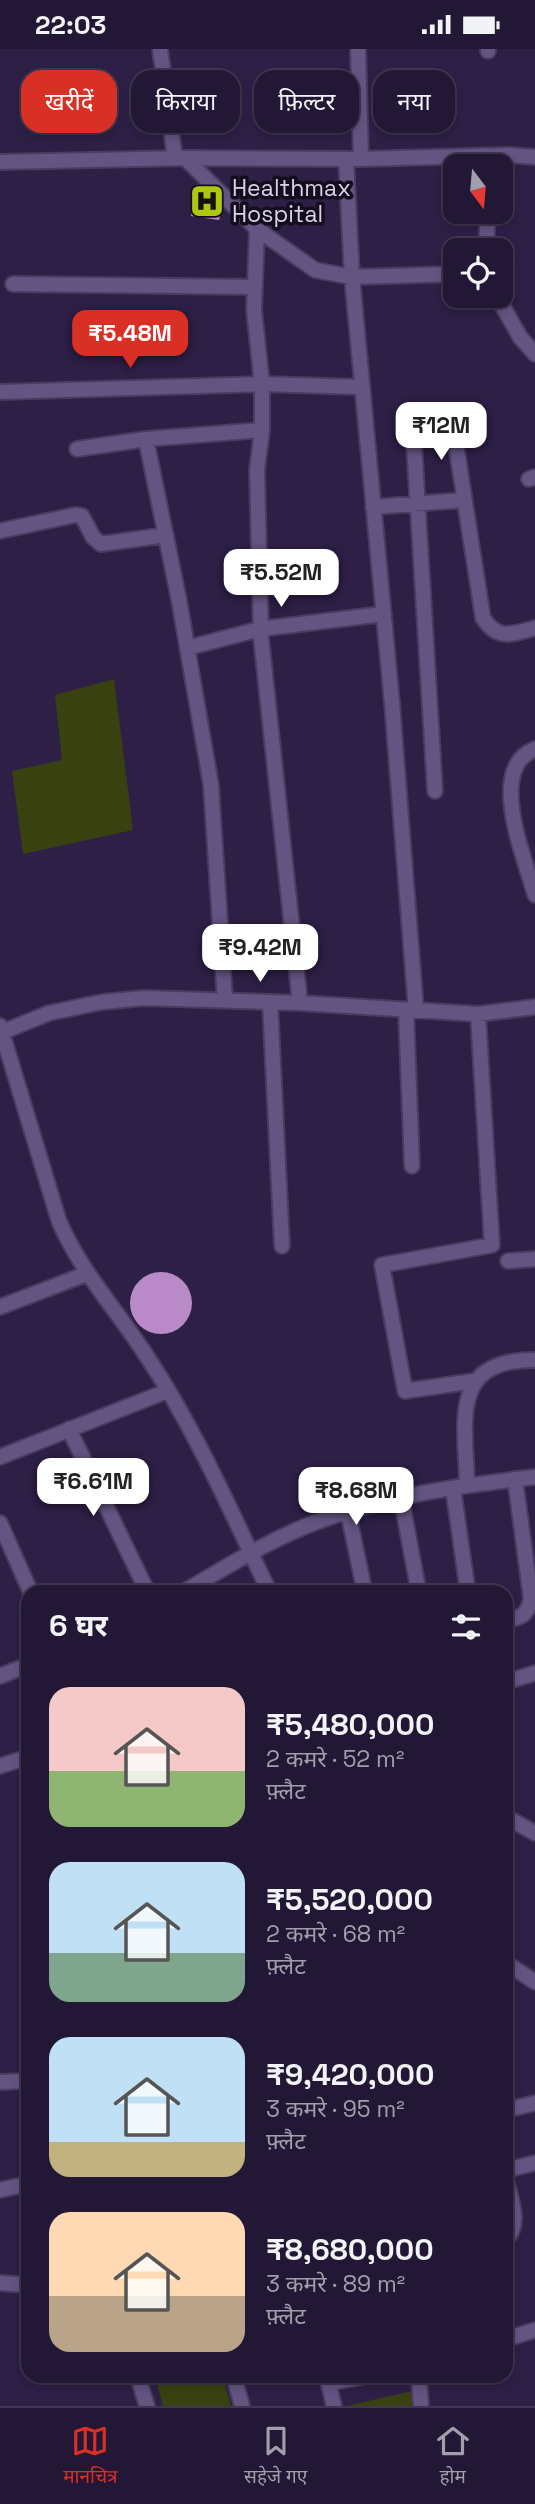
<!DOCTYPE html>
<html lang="hi">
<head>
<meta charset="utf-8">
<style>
	:root { --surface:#221734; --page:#2e2440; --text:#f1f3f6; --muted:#a29fac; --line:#3f364f; --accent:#d93025 }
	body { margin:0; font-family:"Space Grotesk","Noto Sans Devanagari",sans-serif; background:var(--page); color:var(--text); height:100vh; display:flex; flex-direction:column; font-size:26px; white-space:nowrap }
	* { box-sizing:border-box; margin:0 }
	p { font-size:23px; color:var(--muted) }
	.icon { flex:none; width:38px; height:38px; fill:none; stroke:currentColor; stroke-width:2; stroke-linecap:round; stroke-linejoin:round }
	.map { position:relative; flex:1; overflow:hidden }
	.side { position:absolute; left:21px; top:1536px; width:492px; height:798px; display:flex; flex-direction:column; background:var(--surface); border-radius:21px; box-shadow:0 4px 10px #0003,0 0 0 2px var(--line) }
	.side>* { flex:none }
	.banner { position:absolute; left:21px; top:21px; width:494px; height:63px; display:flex; gap:14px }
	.needle { width:46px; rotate:164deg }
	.fabs { position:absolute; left:443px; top:105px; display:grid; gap:14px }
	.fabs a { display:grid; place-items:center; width:70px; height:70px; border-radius:14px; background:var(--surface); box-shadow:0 4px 10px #0003,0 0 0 2px var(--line); font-size:35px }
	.price { position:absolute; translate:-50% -60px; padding:0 16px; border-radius:14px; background:#fff; color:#222; font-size:23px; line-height:46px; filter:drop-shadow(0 2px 4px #0008) }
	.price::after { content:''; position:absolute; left:50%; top:42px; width:21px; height:16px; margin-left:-10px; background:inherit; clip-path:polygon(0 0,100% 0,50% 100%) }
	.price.on { background:var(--accent); color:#fff }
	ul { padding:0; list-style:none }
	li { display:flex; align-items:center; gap:21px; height:175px; padding:0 28px }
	li span { display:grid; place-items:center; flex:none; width:196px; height:140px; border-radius:21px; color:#555 }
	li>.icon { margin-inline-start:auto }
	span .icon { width:84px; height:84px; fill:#fffc; stroke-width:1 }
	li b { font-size:30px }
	h2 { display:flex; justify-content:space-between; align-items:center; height:84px; padding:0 28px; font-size:30px }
	.tag { padding:0 24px; border-radius:21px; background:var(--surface); box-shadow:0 4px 10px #0003,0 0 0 2px var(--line); font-size:24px; line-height:63px }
	.tag.on { background:var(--accent); color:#fff }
	.status { display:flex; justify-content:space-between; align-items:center; height:49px; padding:0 35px; background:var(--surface); direction:ltr }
	.status svg { height:19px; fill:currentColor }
	.tab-bar { display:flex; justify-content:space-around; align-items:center; height:98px; border-top:2px solid var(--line); background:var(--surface); font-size:19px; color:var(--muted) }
	.tab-bar a { display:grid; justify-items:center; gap:4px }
	.tab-bar .on { color:var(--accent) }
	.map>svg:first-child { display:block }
</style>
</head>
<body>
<div class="status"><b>22:03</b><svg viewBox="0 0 49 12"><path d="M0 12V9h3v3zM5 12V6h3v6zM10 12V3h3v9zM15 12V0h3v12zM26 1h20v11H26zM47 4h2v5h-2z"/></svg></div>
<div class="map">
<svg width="535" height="2357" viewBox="0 0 535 2357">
	<rect width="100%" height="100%" fill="#2d1f46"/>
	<path fill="#394111" d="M114 630 133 781 23 805 12 722 62 711 55 646Z
		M155 2328H223L231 2357H163Z
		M412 2342 413 2357H347Z"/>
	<path fill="#b989c8" d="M197 135 222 159 219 171 191 167Z
		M130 1254a31 31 0 1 1 62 0a31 31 0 1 1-62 0Z"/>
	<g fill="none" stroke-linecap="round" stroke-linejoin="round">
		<g stroke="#493c60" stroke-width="18">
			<path id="street" d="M160 0 175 109
				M358 0 361 110
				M488 2V0
				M185 109 257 180 315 221 352 228 455 225
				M346 110 352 228 392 654 416 961
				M0 113 185 109 361 110 508 106 535 108
				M257 180 254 261 262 335V381L257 421 261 588 300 954
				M486 201 488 163
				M13 235 254 238
				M497 247 520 288 535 305
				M0 343 262 335 361 338
				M412 362 435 742
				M452 370 483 569C498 592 512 585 535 579
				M77 400 146 390
				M529 430 535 428
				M373 458 464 451
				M0 482 75 466 82 467 93 488 101 495 166 486
				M187 599 260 580 383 565
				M535 700C486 719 525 809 535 846
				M225 951 211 736 179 551 146 390 262 381
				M270 953 282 1197
				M406 961 412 1117
				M0 977 59 1172C81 1223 116 1260 146 1306 196 1381 231 1463 270 1544
				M0 984 49 964 102 953 144 949 300 954 478 965 535 958
				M508 1212 535 1210
				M0 1258 86 1225
				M474 1332 405 1342 382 1216 492 1196 478 965
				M69 1380 148 1544
				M0 1408 167 1342
				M467 1436C466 1374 448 1310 535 1311
				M453 1439 468 1544
				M401 1448 419 1544
				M348 1463 365 1544
				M0 1474 31 1544
				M182 1544C229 1516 277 1486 330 1468 396 1445 466 1436 535 1428
				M506 1571C521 1569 528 1566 531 1549L515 1430
				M0 1627 28 1616
				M506 1633 535 1624
				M0 1717 28 1708
				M506 1768 535 1784
				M506 1914 535 1933
				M0 2033 28 2032
				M506 2061 535 2054
				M506 2121 535 2114
				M506 2130C510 2149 522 2175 506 2190
				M0 2141 28 2135
				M0 2234 28 2236
				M506 2290 535 2281
				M138 2328 147 2357
				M234 2328 242 2357
				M327 2328 334 2357
				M419 2328 421 2357
				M329 2334 361 2328"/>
		</g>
		<use href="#street" stroke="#635482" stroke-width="14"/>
	</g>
	<defs>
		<g id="hospital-square" transform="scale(1.75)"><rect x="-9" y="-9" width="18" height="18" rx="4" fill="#adc60e" stroke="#130d1e"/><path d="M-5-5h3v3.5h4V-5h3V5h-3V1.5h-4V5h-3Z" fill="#111"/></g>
	</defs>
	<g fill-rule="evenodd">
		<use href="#hospital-square" x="207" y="152"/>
	</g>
	<g text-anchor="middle" stroke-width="7" stroke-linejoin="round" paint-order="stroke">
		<g font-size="23" fill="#d9d2eb" stroke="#130d1e" text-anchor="start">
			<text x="232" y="147">Healthmax<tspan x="232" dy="26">Hospital</tspan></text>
		</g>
	</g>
</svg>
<div class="fabs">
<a><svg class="needle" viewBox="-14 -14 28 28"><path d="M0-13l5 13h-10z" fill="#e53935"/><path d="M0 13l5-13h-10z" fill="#a29fac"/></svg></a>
<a><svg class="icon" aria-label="locate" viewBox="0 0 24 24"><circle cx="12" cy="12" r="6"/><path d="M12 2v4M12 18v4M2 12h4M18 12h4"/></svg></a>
</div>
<b class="price on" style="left:130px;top:321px">₹5.48M</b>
<b class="price" style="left:441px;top:413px">₹12M</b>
<b class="price" style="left:281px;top:560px">₹5.52M</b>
<b class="price" style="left:260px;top:935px">₹9.42M</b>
<b class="price" style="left:93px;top:1469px">₹6.61M</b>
<b class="price" style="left:356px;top:1478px">₹8.68M</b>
<div class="banner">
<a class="tag on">खरीदें</a>
<a class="tag">किराया</a>
<a class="tag">फ़िल्टर</a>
<a class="tag">नया</a>
</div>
<section class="side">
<h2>6 घर<svg class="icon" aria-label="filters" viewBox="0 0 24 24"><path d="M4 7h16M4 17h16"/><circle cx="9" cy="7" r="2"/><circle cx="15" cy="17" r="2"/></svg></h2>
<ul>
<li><span style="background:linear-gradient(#f6c9c9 60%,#8fb573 0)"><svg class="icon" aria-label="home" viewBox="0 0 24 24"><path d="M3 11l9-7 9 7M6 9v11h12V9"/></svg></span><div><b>₹5,480,000</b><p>2 कमरे · 52 m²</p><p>फ़्लैट</p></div></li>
<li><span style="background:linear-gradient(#bfe0f5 65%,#7fa58c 0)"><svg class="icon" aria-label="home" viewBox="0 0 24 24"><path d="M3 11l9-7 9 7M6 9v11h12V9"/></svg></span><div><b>₹5,520,000</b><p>2 कमरे · 68 m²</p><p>फ़्लैट</p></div></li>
<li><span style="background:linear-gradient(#bfe0f5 75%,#c2b280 0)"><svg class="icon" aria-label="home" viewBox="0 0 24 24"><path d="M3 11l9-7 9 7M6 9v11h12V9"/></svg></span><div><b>₹9,420,000</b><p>3 कमरे · 95 m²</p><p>फ़्लैट</p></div></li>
<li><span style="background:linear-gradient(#ffd9b3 60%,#b9a48a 0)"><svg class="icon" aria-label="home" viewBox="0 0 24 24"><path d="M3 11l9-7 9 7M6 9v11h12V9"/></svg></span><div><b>₹8,680,000</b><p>3 कमरे · 89 m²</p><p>फ़्लैट</p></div></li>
</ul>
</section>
</div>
<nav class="tab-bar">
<a class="on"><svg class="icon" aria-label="map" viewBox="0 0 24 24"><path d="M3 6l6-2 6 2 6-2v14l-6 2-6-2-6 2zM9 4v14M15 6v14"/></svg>मानचित्र</a>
<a><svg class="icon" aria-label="saved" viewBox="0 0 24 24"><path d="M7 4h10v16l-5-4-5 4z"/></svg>सहेजे गए</a>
<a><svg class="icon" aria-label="home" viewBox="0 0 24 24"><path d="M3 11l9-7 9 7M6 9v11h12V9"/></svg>होम</a>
</nav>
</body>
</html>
